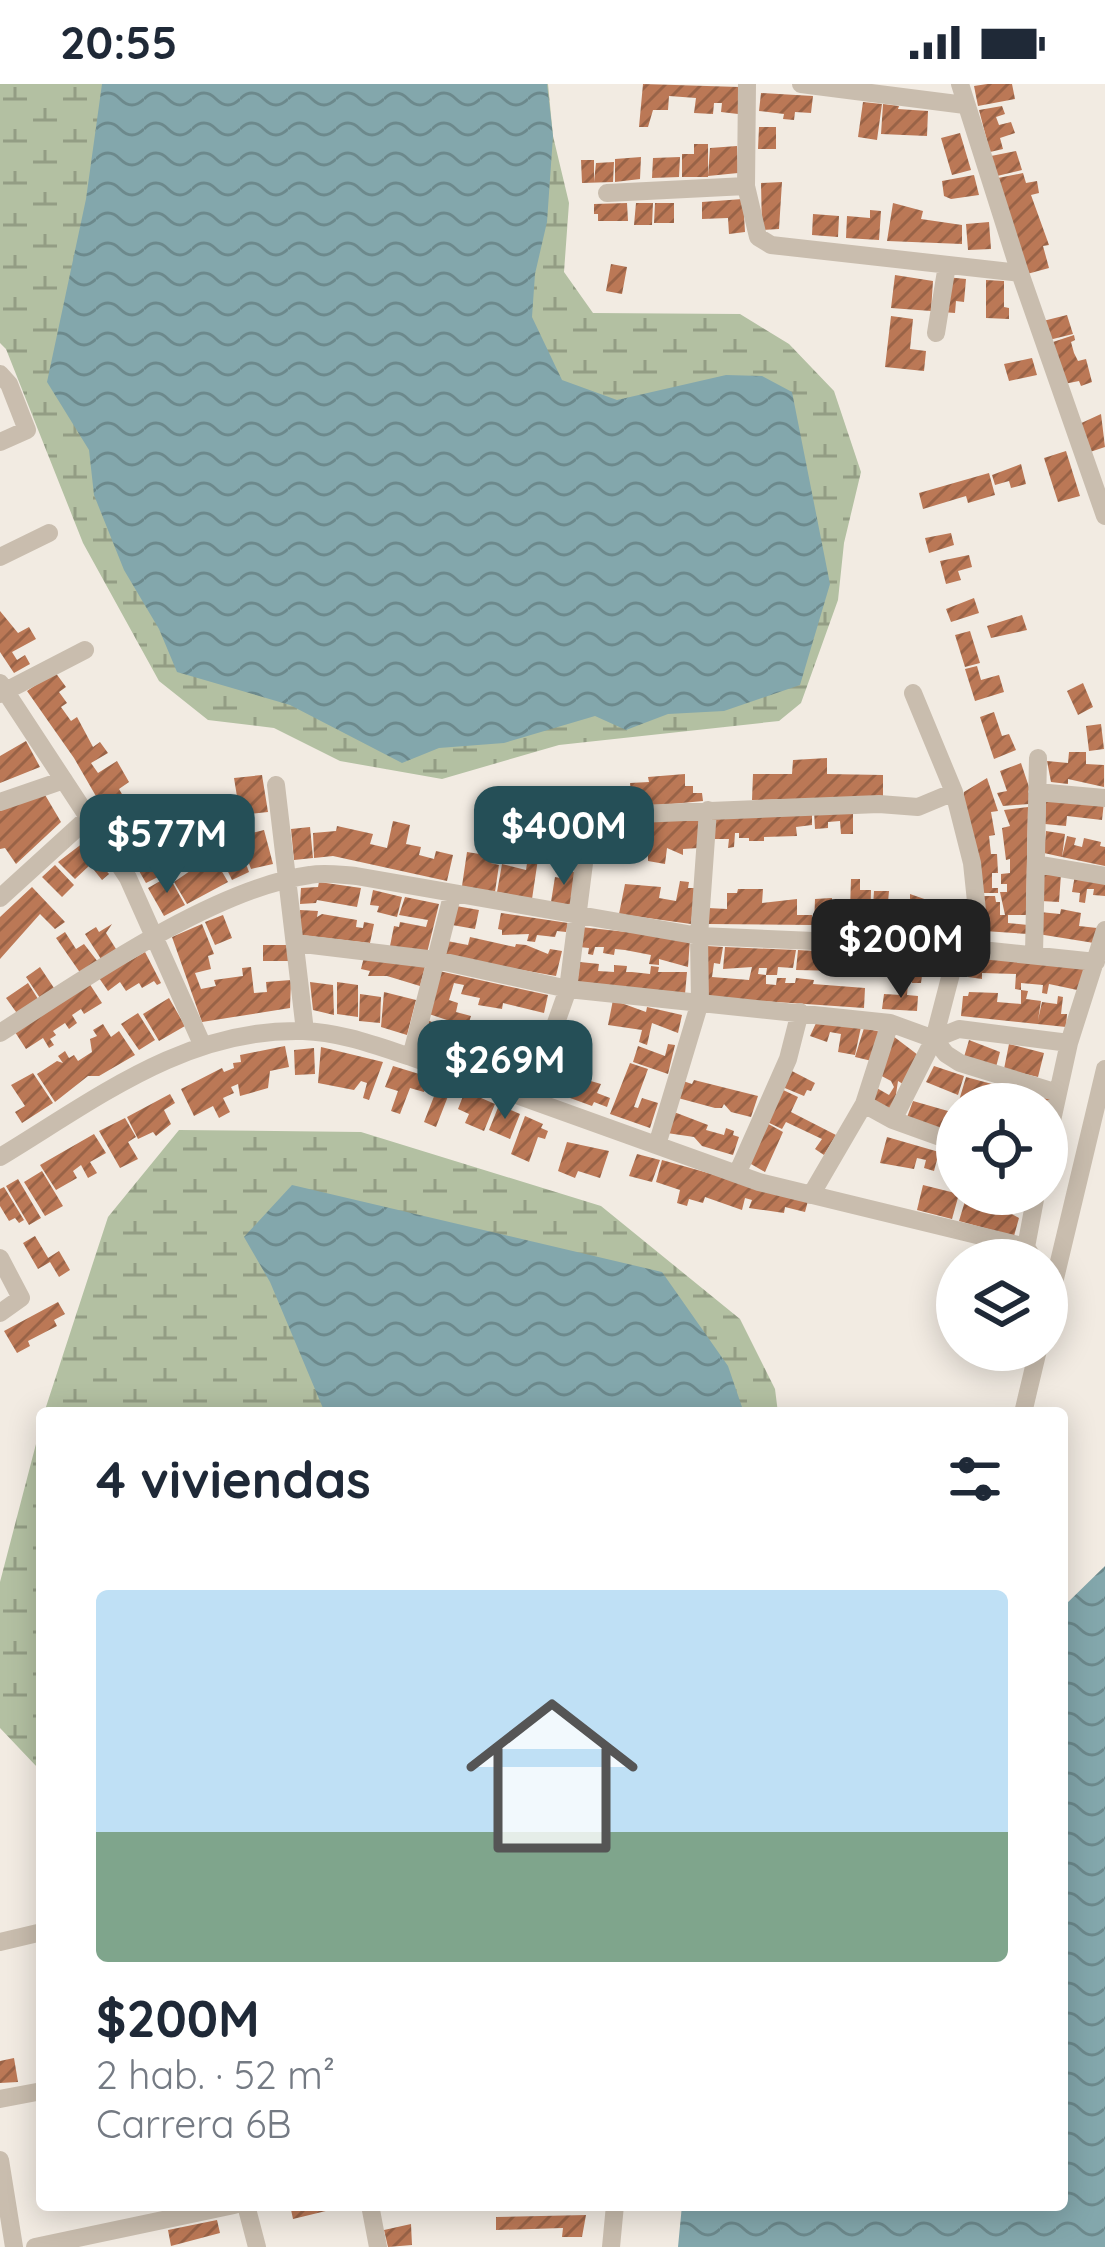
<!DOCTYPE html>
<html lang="es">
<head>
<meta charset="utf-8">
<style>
	:root { --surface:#fff; --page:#f2f2f3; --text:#1f2937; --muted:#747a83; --accent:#254f57 }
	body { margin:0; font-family:Quicksand,sans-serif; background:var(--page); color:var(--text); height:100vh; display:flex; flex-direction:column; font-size:45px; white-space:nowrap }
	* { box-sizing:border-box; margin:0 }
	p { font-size:39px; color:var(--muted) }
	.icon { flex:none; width:66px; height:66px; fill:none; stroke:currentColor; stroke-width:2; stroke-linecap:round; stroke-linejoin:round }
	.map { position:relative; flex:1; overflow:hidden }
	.drawer { position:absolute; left:36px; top:1323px; width:1032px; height:804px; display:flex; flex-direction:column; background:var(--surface); border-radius:12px; box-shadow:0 6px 30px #0003 }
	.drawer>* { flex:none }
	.controls { position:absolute; left:936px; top:999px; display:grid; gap:24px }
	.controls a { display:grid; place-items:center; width:132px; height:132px; border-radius:50%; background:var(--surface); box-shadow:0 6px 30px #0003; font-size:60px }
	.price { position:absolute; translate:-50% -102px; padding:0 27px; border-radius:24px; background:var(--accent); color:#fff; font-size:39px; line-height:78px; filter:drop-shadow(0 3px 6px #0008) }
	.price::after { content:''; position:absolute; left:50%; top:72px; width:36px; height:27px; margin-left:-18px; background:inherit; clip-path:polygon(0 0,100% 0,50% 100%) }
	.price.on { background:#222; color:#fff }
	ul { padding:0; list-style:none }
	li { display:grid; align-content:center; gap:24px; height:636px; padding:0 60px }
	li span { display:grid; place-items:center; height:372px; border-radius:12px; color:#555 }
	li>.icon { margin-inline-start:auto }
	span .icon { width:216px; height:216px; fill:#fffc; stroke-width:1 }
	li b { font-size:51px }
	h2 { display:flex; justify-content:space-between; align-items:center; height:144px; padding:0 60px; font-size:51px }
	.status { display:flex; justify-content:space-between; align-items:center; height:84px; padding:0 60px; background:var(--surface); direction:ltr }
	.status svg { height:33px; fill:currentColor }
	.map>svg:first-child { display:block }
</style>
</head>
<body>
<div class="status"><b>20:55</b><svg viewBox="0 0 49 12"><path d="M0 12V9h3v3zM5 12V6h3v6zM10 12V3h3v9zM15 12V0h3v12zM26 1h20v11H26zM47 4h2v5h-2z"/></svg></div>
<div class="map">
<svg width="1105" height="2163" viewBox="0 0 1105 2163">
	<defs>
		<pattern id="wetland-marsh" width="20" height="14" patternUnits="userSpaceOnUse" patternTransform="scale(3)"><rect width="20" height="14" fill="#b3c0a2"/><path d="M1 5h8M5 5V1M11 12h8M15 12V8" fill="none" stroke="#939d84"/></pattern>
		<pattern id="water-waves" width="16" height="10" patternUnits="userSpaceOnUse" patternTransform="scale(3)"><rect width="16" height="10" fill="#83a7ac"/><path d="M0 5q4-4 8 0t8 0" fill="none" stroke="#6c898c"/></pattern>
		<pattern id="building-hatch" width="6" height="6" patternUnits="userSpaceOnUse" patternTransform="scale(3)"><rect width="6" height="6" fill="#bb7856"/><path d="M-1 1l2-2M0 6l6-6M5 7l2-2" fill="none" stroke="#996347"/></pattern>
	</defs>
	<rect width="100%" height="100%" fill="#f2ebe2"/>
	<path fill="url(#wetland-marsh)" d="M0 0H548L553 52 569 119 564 188 593 229 740 230 789 260 834 307 861 388 844 459 838 516 801 619 779 637 559 661 442 695 340 677 274 644 208 636 159 597 83 459 6 265 0 259Z
		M179 1046 361 1048 601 1122 740 1235 775 1305 778 1329H44L108 1133Z
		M42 1337V1683H37L0 1644V1498Z"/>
	<path fill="url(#water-waves)" d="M102 0H547L553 52 547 138 535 190 532 233 562 296 617 316 726 291 762 292 792 308 830 500 800 601 724 627 668 630 626 646 595 632 504 659 439 664 402 679 290 621 177 588 159 545 124 486 94 411 89 366 47 298 86 115Z
		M292 1101 662 1188 728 1282 744 1329H325L270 1198 244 1153Z
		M1105 1482V2163H678L682 2121H1062V1524Z"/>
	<path fill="url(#building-hatch)" d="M643 0 739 3 738 30 721 28 722 19H714L713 30 694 29 696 14 669 12 668 26H653L648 43H639Z
		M987 0H1012L1015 15 978 22 974 2Z
		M761 9 813 12 811 29 795 28 794 36 783 35 784 30 759 27Z
		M863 18 882 20 877 56 858 53Z
		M883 20 899 22 898 25 928 27 927 52 881 50Z
		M1002 22 1005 30 996 33 999 41 1011 38 1015 49 1000 54 1003 65 990 68 979 26Z
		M759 43H776V65H758Z
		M960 49 971 86 952 91 941 54Z
		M694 60H708V93H682V70H694Z
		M737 62 738 89 708 92 710 64Z
		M1016 67 1022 86 997 92 991 72Z
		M641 73 640 95 615 98V75Z
		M680 73 679 93 652 94 653 74Z
		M581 76H594V98L596 79 614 78 613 98 582 99Z
		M1023 89 1026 99 1037 97 1039 109 1031 111 1049 161 1043 162 1049 184 1027 190 998 94Z
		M974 91 979 111 951 115 944 112 942 97Z
		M782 98 779 145 762 146 761 99Z
		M743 115 745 148 729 150 728 134 702 135V118Z
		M627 119 628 137H598V130H594V120Z
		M636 119H653L652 141H634Z
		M655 119H674V139H654Z
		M893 119 923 127 921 135 962 141V160L887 157Z
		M870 126 881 127 879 156 846 154 847 132 870 134Z
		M813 130 839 132 838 153 812 151Z
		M989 138 991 165 968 166 966 140Z
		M611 180 627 183 622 210 606 207Z
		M895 191 933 197 931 227 891 224Z
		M946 193 966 195 964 218 956 217 955 229 942 228Z
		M986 196 1004 197V223L1009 224V235L986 234Z
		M1067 231 1073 250 1049 256 1043 237Z
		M891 232 913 235 910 265 926 267 924 287 885 283Z
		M1074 251 1075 256 1071 258 1074 269 1078 277 1086 275 1092 298 1081 302 1079 297 1064 300 1053 258Z
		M1032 274 1037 291 1009 297 1004 280Z
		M1101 330 1105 363 1087 369 1077 341Z
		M1066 367 1080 412 1058 418 1044 374Z
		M1021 380 1026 400 1011 404 1009 397 995 401 992 391Z
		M989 389 995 411 968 419 966 412 923 425 919 409Z
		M951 449 954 461 929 469 925 454Z
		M969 471 972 483 958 487 961 496 946 500 940 477Z
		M974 514 979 529 951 538 946 525Z
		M0 527 18 549 29 543 36 555 12 568 17 576 25 571 30 580 14 589 0 568Z
		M1022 531 1027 546 991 554 987 542Z
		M970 547 980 579 965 583 955 551Z
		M977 582 981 596 999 591 1004 608 975 617 965 585Z
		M55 588 66 603 59 608 67 619 61 623 71 637 77 633 93 663 100 658 108 669 91 679 98 689 117 677 129 698 119 705 132 727 140 723 166 776 152 782 158 793 146 799 74 674 27 607Z
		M1083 599 1093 623 1078 631 1067 607Z
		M994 628 1002 652 1009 650 1016 666 994 675 980 633Z
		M1101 640 1104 665 1089 667 1086 642Z
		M26 657 40 683 0 699V672Z
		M1069 668H1086V680L1104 681V703L1068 695V700L1051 698 1047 677 1068 679Z
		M827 674V690L883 691V713L752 716 753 690H792L793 676Z
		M1021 679 1029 703V720L1003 722 997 709 1007 707 1000 687Z
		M685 690V702H693V709H702L703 717 598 727 597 715 606 713V704L615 705 616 710 631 709 630 699 649 698 648 693Z
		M262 691 268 728 240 731 234 694Z
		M987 694 998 727 991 728 995 751 989 752 991 770H997L998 789H992V804H998V809H980L963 713 964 708Z
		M41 704 61 738 16 780 5 764 0 765V722Z
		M1046 713 1104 718 1102 736 1067 732 1066 742 1045 740Z
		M1028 723 1026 831H1008V839L1028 841V850L984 847 980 812H995L996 818H1000V831H1005L1000 808H1007V800H1001V790L1010 789V775L1006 776 1002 744 1010 742 1004 726Z
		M853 725V750H841L840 737 828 738V744L815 745 814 727Z
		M812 729V741L796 743 797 752 764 753V757H749V754H739V749H735L734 763 728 764 729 755H712V733Z
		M393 737 410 741 406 760 421 763 419 771 434 775 436 767 453 771 447 797 333 772 314 774 313 749 336 747 337 742 373 750 370 760 387 764Z
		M633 737H700L699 764 683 765V771L667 764 665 780 648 777V771H631Z
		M310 743 313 774 294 776 291 745Z
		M264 746 273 780 251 785 239 752Z
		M1046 747 1065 750 1062 773 1044 769Z
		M1067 752 1076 754 1074 761 1082 763 1084 754 1101 758 1100 762 1105 763V782L1062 773Z
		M237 756 249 788 232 796 217 765Z
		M83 759 109 790 102 796 90 781 75 795 58 778Z
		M209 765 228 798 187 820 174 798 190 787 179 771 187 767 193 779 200 775 197 771Z
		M467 768 486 771 492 774 491 779 499 781 495 808 462 802Z
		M528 773 538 775 532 815 497 808 502 780 526 786Z
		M55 781 74 801 62 813 42 793Z
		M560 786 575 788 571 821 551 818 555 793 560 794Z
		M1043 789 1061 790 1059 818 1041 817Z
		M1075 791 1105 796V812L1093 811 1094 805H1087L1085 819 1079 818 1080 809 1072 808Z
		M169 792 185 821 164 832 148 804Z
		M851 795H860V806H871L870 841H814L815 815 832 814V826H850Z
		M680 797 689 798 688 804H695L691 840 619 830 625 800 661 803 659 814 676 817Z
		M319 798 361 804 357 823 317 816 316 819 300 820 301 804 318 803Z
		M32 803 65 838 55 845 40 830 0 875V833Z
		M738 805H763L762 819 797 815V831H812V841L708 840V824L727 825V809H737Z
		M373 806 402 813 397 833 377 828 379 822 370 821Z
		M874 807H889L888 818 906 817V838H872Z
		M910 810 930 817V835L926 838H910Z
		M405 813 439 820 427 869 390 862 394 842 399 843 400 838 426 843 428 836 399 831Z
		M456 822 479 826 475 845 452 841Z
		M1061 825 1081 829 1079 842 1097 844 1094 859 1038 850 1040 828 1060 830Z
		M300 826 318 827 317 833 322 830 357 836 356 843 363 844 364 838 374 840 370 859 301 851Z
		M501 829 568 839 566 848 557 847 555 853 537 851 535 858 527 857 529 850 502 851V846L498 845Z
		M223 831 232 854 215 861 205 838Z
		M112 840 106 849 116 865 101 875 85 850 96 843 99 848Z
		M202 840 214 870 208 872 211 885 195 889 201 905 216 902 214 896 243 892 242 884 251 883 254 909 267 908 266 898 291 896 290 924 202 938 172 853Z
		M581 843 690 855 688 883 659 875V881L649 880 651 871 625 866 615 865 614 871 603 869 604 863H595L593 871 588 870 589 864 579 863Z
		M65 848 76 865 84 860 98 878 81 890 56 854Z
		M470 853 515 863 516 860 526 861 548 870 550 865 562 867 556 892 444 872 447 857 468 861Z
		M263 861H288V877H263Z
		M707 862 723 863 720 880 714 879 712 893 749 896 752 883 723 885 725 863 796 866 793 884 778 883 777 891H766L767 884H759L758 890 766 891V900L776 901 777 894H786L785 899H795L796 894 814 896 813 900 865 904 864 924 701 913Z
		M798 866 867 870 945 871 943 882H911L923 884 921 899H912V893L884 891 885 888 796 886Z
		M145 868 161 899 157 901 154 897 142 904 139 899 126 907 120 898 108 907 99 894Z
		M969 872 1087 882 1082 907 1049 900 1047 910 1042 909 1043 901 1021 899V906L1015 905 1016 890 982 889V895L968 893Z
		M364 873 425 883 420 902 387 892H368L370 887 361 885Z
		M580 878 599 880 598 887 614 888V881L627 882 626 888H632L650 890 651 882 659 883 658 888H687L685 910 577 900Z
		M40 883 56 907 42 917 26 893Z
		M439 887 548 911 544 929 503 919 502 925 478 921 480 914 461 910 464 901 454 899 449 916 458 919 456 928 471 932 469 938 483 943 471 980 445 971 421 961 427 936 447 944 443 959 448 961 453 938 429 930Z
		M310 898 333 901 334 931 313 926Z
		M337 898 358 901V933L337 930Z
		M903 898 908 899 907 911 918 912 917 927 882 925 884 910 901 911Z
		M28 899 40 918 19 932 6 914Z
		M89 899 102 919 84 930 81 925 72 931 77 939 69 945 65 939 53 947 56 951 50 955 54 961 49 964 43 954 26 965 13 945Z
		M1021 906 1028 907 1026 915 1041 917 1038 936 1042 918 1057 920 1058 912 1063 913 1061 930H1067L1066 943 961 932 963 912H968L969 908 998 909 997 918 1021 920Z
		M384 908 416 916 407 951 381 943Z
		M360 910 381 913 380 939 359 937Z
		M169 914 185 942 159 957 143 930Z
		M613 916 646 928 647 923 682 931 678 949 652 939 647 961 639 958 642 946 608 941Z
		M138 929 155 956 139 966 121 940Z
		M560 937 581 944 575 961 565 957 558 976 568 981 557 1009 537 1001Z
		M817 937 861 943 855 971 838 968 841 950 830 948 827 958 810 952Z
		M103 940 111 953 119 947 135 971 99 992H88L55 1018 37 990 57 977 63 979 58 972 65 967 69 974 74 971 78 977 92 968 90 955 97 952 93 946Z
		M864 944 881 948 872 977 855 973Z
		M484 947 505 954 493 985 474 979Z
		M893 952 918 971 903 1000 898 997 893 1030 869 1018 875 1003 889 1011 894 1003 891 997 876 989Z
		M969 956 1000 968 996 983 964 973Z
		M668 960 675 961 668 990 633 978 638 962 665 972Z
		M1009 960 1044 969 1038 993 1004 985Z
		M285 962 289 983 270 987 268 1004 240 1012 238 1000 231 1003 234 1009 223 1014 230 1028 219 1034 213 1022 194 1032 181 1005 222 984 224 988 234 984 233 979 241 978 240 971Z
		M321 963 383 978 369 1016 363 1014 367 999 361 997 354 1006 318 999Z
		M314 964 315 990 295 991 294 966Z
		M630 979 648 985 634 1023 638 1024 642 1014 658 1019 650 1044 610 1030Z
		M393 982 429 993 424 1008 410 1004 400 1030 391 1027 398 1007 385 1003Z
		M934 982 964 992 958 1011 926 998Z
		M788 985 815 999 811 1007 807 1006 804 1012 780 1002Z
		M33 989 53 1019 22 1039 15 1028 25 1022 11 1001Z
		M570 991 601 1000 597 1009 610 1014 607 1023 594 1018 592 1022 562 1011Z
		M966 993 1052 1016 1051 1020H958Z
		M694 996 758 1012 751 1033 731 1028 724 1020 722 1024H715L678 1014 683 997 692 1000Z
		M440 997 452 1002 436 1043 424 1038Z
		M779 1004 798 1013 791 1028 836 1051 824 1071 815 1065 822 1055 786 1038 782 1045 763 1036Z
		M465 1007 495 1020 484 1047 465 1039 469 1030 458 1025Z
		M170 1010 175 1019 164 1026 171 1040 156 1052 153 1048 138 1055 127 1033Z
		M913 1017 955 1029 957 1054 906 1036Z
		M499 1021 520 1030 510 1055 489 1046Z
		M674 1028 708 1041 706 1046 724 1051 726 1044 734 1047 733 1051 739 1053 733 1071 702 1062 694 1053 667 1049Z
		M525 1032 543 1040 541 1044 548 1047 545 1055 538 1053 529 1078 511 1070Z
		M125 1034 136 1053 128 1058 138 1075 120 1084 99 1047Z
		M763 1037 783 1048 765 1088 744 1076Z
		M94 1050 106 1069 90 1078 97 1089 88 1094 81 1081 73 1087 77 1094 56 1106 40 1081Z
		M887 1053 939 1068 934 1087 924 1084 926 1076 917 1074 914 1085 880 1079Z
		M567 1058 609 1067 600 1094 578 1087 575 1094 558 1087Z
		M637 1070 660 1076 652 1098 629 1092Z
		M662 1076 808 1117 805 1128 785 1123 784 1129 749 1124 752 1116 745 1114 742 1126 705 1113 703 1119 689 1115 687 1122 677 1119 680 1106 656 1098Z
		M42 1087 63 1122 45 1132 24 1098Z
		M18 1095 41 1134 29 1141 6 1102Z
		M923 1101 959 1110 952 1135 917 1126Z
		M4 1103 24 1136 19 1139 15 1134 9 1137 0 1122V1105Z
		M985 1115 1019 1134 1014 1152 959 1137 965 1117 975 1120Z
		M35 1152 50 1177 48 1174 59 1167 70 1186 59 1193 50 1178 38 1185 23 1159Z
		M58 1218 65 1230 54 1236 57 1242 28 1257 30 1262 17 1269 4 1247Z
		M14 1974 18 1998 0 1999V1977Z
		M290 2121H329L330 2126 293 2135Z
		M586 2131 582 2153H562L563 2144 496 2146V2133Z
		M217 2136 220 2149 171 2162 168 2146Z
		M411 2140 412 2161 388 2163 384 2146Z"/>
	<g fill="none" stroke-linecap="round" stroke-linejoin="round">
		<path stroke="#c9bdae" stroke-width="18" d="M747 0 746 102 758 153 771 161 1020 189
			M801 0 965 21
			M960 0 1020 189 1105 432
			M607 109 746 102
			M936 249 947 181
			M0 290 9 300 27 346 0 358
			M0 473 49 449
			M0 599 128 794 202 960
			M913 609 954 708 972 779 981 865
			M0 610 85 566
			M276 701 305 947
			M1037 708 1105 714
			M0 718 64 696
			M1036 780 1105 792
			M0 814 89 733
			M295 859 436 876 568 905 890 939 934 955 946 970 960 979 1058 1009
			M1034 870 1038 674
			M0 949C82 896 214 804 310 791 325 788 341 791 356 792L699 852 953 863 1096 878
			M934 955 959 945 1069 959
			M411 973 452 812
			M529 1015 568 905 590 732 879 720 918 723 954 708
			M864 1020 893 1036 957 1059
			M893 1036 934 955 958 863
			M1047 1059 1069 959 1105 846
			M657 1061 700 918 699 852 708 726
			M0 1073C96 1015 186 944 303 947 340 948 377 962 411 973L759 1098 1026 1163 1034 1176
			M737 1090 788 975 800 928
			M811 1111 864 1020 890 939
			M1026 1163 1036 1110
			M0 1174 21 1214 0 1229
			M1047 1228 1105 985
			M1023 1329 1038 1266
			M0 1858 42 1848
			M0 2015 42 2007
			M0 2076 14 2163
			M246 2121 257 2163
			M370 2121 378 2163
			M35 2163 234 2121
			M611 2163 615 2121"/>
	</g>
</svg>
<div class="controls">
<a><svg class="icon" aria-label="locate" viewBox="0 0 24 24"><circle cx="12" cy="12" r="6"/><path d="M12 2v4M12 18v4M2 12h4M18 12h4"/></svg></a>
<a><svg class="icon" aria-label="layers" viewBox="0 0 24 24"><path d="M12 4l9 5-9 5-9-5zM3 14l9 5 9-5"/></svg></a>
</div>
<b class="price" style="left:564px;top:804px">$400M</b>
<b class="price" style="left:167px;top:812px">$577M</b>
<b class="price on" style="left:901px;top:917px">$200M</b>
<b class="price" style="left:505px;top:1038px">$269M</b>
<section class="drawer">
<h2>4 viviendas<svg class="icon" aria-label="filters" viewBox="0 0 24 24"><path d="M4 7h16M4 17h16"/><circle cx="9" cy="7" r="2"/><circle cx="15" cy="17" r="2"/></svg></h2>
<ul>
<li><span style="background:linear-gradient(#bfe0f5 65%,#7fa58c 0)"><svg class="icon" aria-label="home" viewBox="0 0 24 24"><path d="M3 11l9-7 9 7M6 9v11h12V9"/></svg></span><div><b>$200M</b><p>2 hab. · 52 m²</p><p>Carrera 6B</p></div></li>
</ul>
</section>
</div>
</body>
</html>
